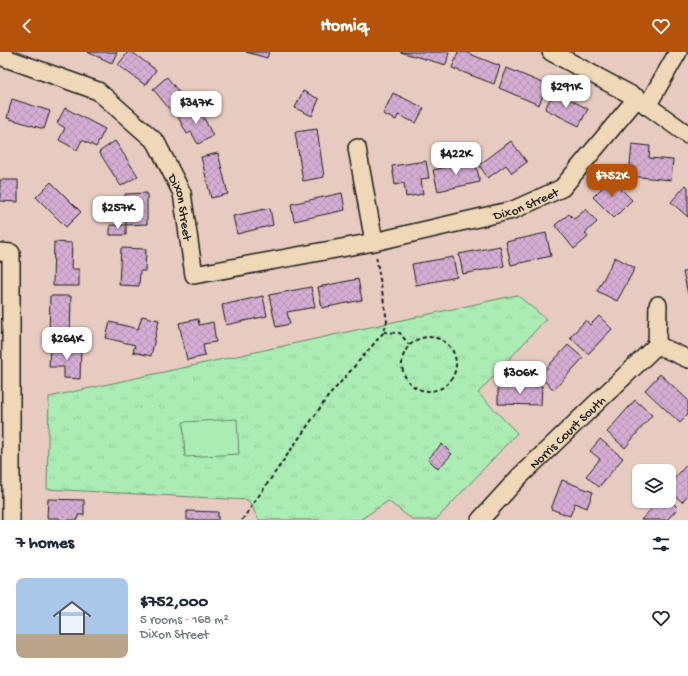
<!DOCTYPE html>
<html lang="en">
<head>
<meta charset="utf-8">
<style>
	:root { --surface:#fff; --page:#f2f2f3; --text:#1f2937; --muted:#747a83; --accent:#b45309 }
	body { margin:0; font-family:"Gochi Hand",sans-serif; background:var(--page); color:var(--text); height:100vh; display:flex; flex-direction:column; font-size:15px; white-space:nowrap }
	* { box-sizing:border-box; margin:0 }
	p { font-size:13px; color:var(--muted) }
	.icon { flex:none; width:22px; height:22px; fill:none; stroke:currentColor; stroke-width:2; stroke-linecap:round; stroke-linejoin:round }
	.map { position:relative; height:468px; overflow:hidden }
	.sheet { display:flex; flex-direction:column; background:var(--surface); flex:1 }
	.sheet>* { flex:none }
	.tools { position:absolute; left:632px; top:412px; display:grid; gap:8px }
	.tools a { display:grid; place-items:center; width:44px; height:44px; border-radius:8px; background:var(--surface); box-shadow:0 1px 3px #0004; font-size:20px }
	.price { position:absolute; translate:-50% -34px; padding:0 9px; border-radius:8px; background:#fff; color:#222; font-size:13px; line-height:26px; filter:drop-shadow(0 1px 2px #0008) }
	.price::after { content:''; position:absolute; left:50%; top:24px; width:12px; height:9px; margin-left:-6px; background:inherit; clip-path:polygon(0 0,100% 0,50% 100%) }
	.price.current { background:var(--accent); color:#fff }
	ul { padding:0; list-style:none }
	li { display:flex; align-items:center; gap:12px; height:100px; padding:0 16px }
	li span { display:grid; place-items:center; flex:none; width:112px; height:80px; border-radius:8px; color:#555 }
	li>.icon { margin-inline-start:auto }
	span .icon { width:48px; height:48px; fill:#fffc; stroke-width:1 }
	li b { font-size:17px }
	h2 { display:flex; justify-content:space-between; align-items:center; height:48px; padding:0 16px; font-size:17px }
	header { display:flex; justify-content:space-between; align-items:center; height:52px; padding:0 16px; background:var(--accent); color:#fff; font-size:18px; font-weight:700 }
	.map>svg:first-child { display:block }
</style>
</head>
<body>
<header><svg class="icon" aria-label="back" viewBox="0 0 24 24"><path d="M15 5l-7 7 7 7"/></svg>Homiq<svg class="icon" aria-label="heart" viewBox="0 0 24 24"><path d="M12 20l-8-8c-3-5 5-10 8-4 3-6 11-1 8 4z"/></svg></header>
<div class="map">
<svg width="688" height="468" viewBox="0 0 688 468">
	<defs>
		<pattern id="grass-tufts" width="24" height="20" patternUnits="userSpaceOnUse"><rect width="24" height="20" fill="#abecb4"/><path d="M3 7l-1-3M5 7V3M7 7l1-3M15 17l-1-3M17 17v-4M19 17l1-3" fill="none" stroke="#93ca9a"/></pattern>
		<pattern id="building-cross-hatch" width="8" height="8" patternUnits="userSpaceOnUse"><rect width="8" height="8" fill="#d6add4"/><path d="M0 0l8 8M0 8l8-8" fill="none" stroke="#b794b5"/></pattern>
	</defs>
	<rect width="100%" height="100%" fill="#e7cbc0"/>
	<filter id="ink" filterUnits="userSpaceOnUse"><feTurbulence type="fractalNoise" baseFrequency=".025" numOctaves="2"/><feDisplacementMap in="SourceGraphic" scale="8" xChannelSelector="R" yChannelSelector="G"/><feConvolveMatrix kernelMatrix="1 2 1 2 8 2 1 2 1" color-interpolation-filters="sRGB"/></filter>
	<g filter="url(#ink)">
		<path fill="url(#grass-tufts)" stroke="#648468" d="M517 243 546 267 478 341 517 381 436 468H413L388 449 360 468H259L248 448 47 437 49 345Z"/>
		<path fill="#abecb4" stroke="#648468" d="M237 367 239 402 185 405 183 370Z"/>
		<path fill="url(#building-cross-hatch)" stroke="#1c1c1c" d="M87 0H117L112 11Z
			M128 0H132L156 18 145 33 118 13Z
			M246 0H269L267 6Z
			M400 0H449L446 13Z
			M458 0H465L500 14 494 32 452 16Z
			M507 16 547 33 539 53 499 36Z
			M167 25 185 48 171 59 153 37Z
			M303 39 319 47 312 64 295 56Z
			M554 39 588 57 579 74 545 57Z
			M393 41 424 56 416 71 398 63 396 68 383 62Z
			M12 47 50 59 44 77 7 66Z
			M198 54 213 84 198 92 191 80 187 82 178 65Z
			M65 56 105 77 96 95 82 88 77 98 59 88 65 76 57 71Z
			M317 77 324 125 303 129 295 80Z
			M115 89 138 124 121 134 99 100Z
			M511 89 527 110 512 121 506 113 488 126 479 113Z
			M632 92 650 94 649 106 673 108 671 128 629 124Z
			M218 101 228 142 211 146 201 105Z
			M426 109 429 126 421 127 423 142 406 145 404 131 395 133 392 114Z
			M475 109 480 130 438 139 433 118Z
			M611 127 632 148 614 166 593 145Z
			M0 128H18V150L0 149Z
			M51 130 81 160 66 175 36 145Z
			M686 133 688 135V165L671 150Z
			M147 141V172L126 173 125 142Z
			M342 141 345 158 294 169 291 152Z
			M270 156 273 173 237 182 233 164Z
			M586 157 597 170 585 181 588 185 574 197 555 173 569 162 574 167Z
			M110 173H126V183H110Z
			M546 181 551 204 511 213 506 190Z
			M54 190 72 191 71 217H79V234H53Z
			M500 194 504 214 463 222 459 202Z
			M121 196 146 197 145 219H140L139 234 119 233Z
			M453 205 457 225 416 233 412 212Z
			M615 205 635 216 617 249 597 239Z
			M688 219V242L683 220Z
			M358 227 362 248 322 256 318 235Z
			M311 235 315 255 287 260 290 272 276 275 269 243Z
			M50 244H71L70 287H49Z
			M263 244 267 264 226 273 222 253Z
			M142 264 159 268 151 304 133 300 135 293 106 286 110 270 138 277Z
			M599 264 612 277 588 302 570 285 586 268 590 273Z
			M198 267 199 273 213 270 216 290 203 292 205 304 187 308 179 271Z
			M568 293 583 306 554 338 539 324Z
			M50 296 81 297 80 327 64 326V315H49Z
			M660 322 688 348V363L680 371 645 338Z
			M498 333 542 334 541 353 498 352Z
			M635 348 652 363 625 396 607 380Z
			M600 387 623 406 599 435 586 424 600 407 590 399Z
			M442 392 452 402 438 417 428 407Z
			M688 411V443L682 450 669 438V433Z
			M562 428 593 440 587 456 575 451 570 464 551 457Z
			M48 447 84 448V463H78V468H59V466H47Z
			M669 447 678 456 667 468H641L659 449H669Z
			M187 459 218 460V468H187Z"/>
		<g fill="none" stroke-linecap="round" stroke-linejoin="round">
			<g stroke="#1c1c1c" stroke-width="20">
				<g id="minor">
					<path d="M551 0 637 46 688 83"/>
					<path id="s1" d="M0 4 98 39 156 90 182 141 194 223 374 190 513 158 562 136 637 46"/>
					<path d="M647 54 678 0"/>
					<path d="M357 96 374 190"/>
					<path d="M0 200 11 201V468"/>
					<path d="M657 293 658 253"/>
					<path d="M657 293 688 307"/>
					<path id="s2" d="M480 468 520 424 657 293"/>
				</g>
			</g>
			<path stroke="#1c1c1c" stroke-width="2" stroke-dasharray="4 3" stroke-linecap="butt" d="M384 280 400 281 409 293
				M402 312a27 27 0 1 1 54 0a27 27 0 1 1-54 0Z
				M242 468 327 346 384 280 387 269 376 203"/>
			<use href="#minor" stroke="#eed8b7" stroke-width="17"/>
		</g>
	</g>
	<g text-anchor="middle" stroke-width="3" stroke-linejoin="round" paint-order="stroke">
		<g font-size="13" fill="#1c1c1c" stroke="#eed8b7">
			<text dy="5" stroke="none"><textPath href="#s1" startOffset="661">Dixon Street</textPath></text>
			<text dy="5" stroke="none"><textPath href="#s1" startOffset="252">Dixon Street</textPath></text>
			<text dy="5" stroke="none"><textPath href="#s2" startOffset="124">Norris Court South</textPath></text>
		</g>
	</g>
</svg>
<div class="tools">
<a><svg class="icon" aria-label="layers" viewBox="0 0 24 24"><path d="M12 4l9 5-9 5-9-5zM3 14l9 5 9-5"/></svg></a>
</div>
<b class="price" style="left:566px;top:57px">$291K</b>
<b class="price" style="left:196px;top:73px">$347K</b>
<b class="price" style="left:456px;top:124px">$422K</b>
<b class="price current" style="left:612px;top:146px">$752K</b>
<b class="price" style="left:118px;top:178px">$257K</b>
<b class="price" style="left:67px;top:309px">$264K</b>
<b class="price" style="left:520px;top:343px">$306K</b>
</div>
<section class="sheet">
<h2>7 homes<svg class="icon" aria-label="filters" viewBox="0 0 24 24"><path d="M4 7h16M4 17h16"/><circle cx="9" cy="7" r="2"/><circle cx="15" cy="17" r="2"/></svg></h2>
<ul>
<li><span style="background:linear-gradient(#a9c7e8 70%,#b9a48a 0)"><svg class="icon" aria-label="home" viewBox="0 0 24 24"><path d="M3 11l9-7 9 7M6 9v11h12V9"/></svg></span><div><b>$752,000</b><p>5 rooms · 168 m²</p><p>Dixon Street</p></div><svg class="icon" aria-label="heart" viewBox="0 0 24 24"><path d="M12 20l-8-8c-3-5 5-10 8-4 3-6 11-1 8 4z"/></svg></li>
</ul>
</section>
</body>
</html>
